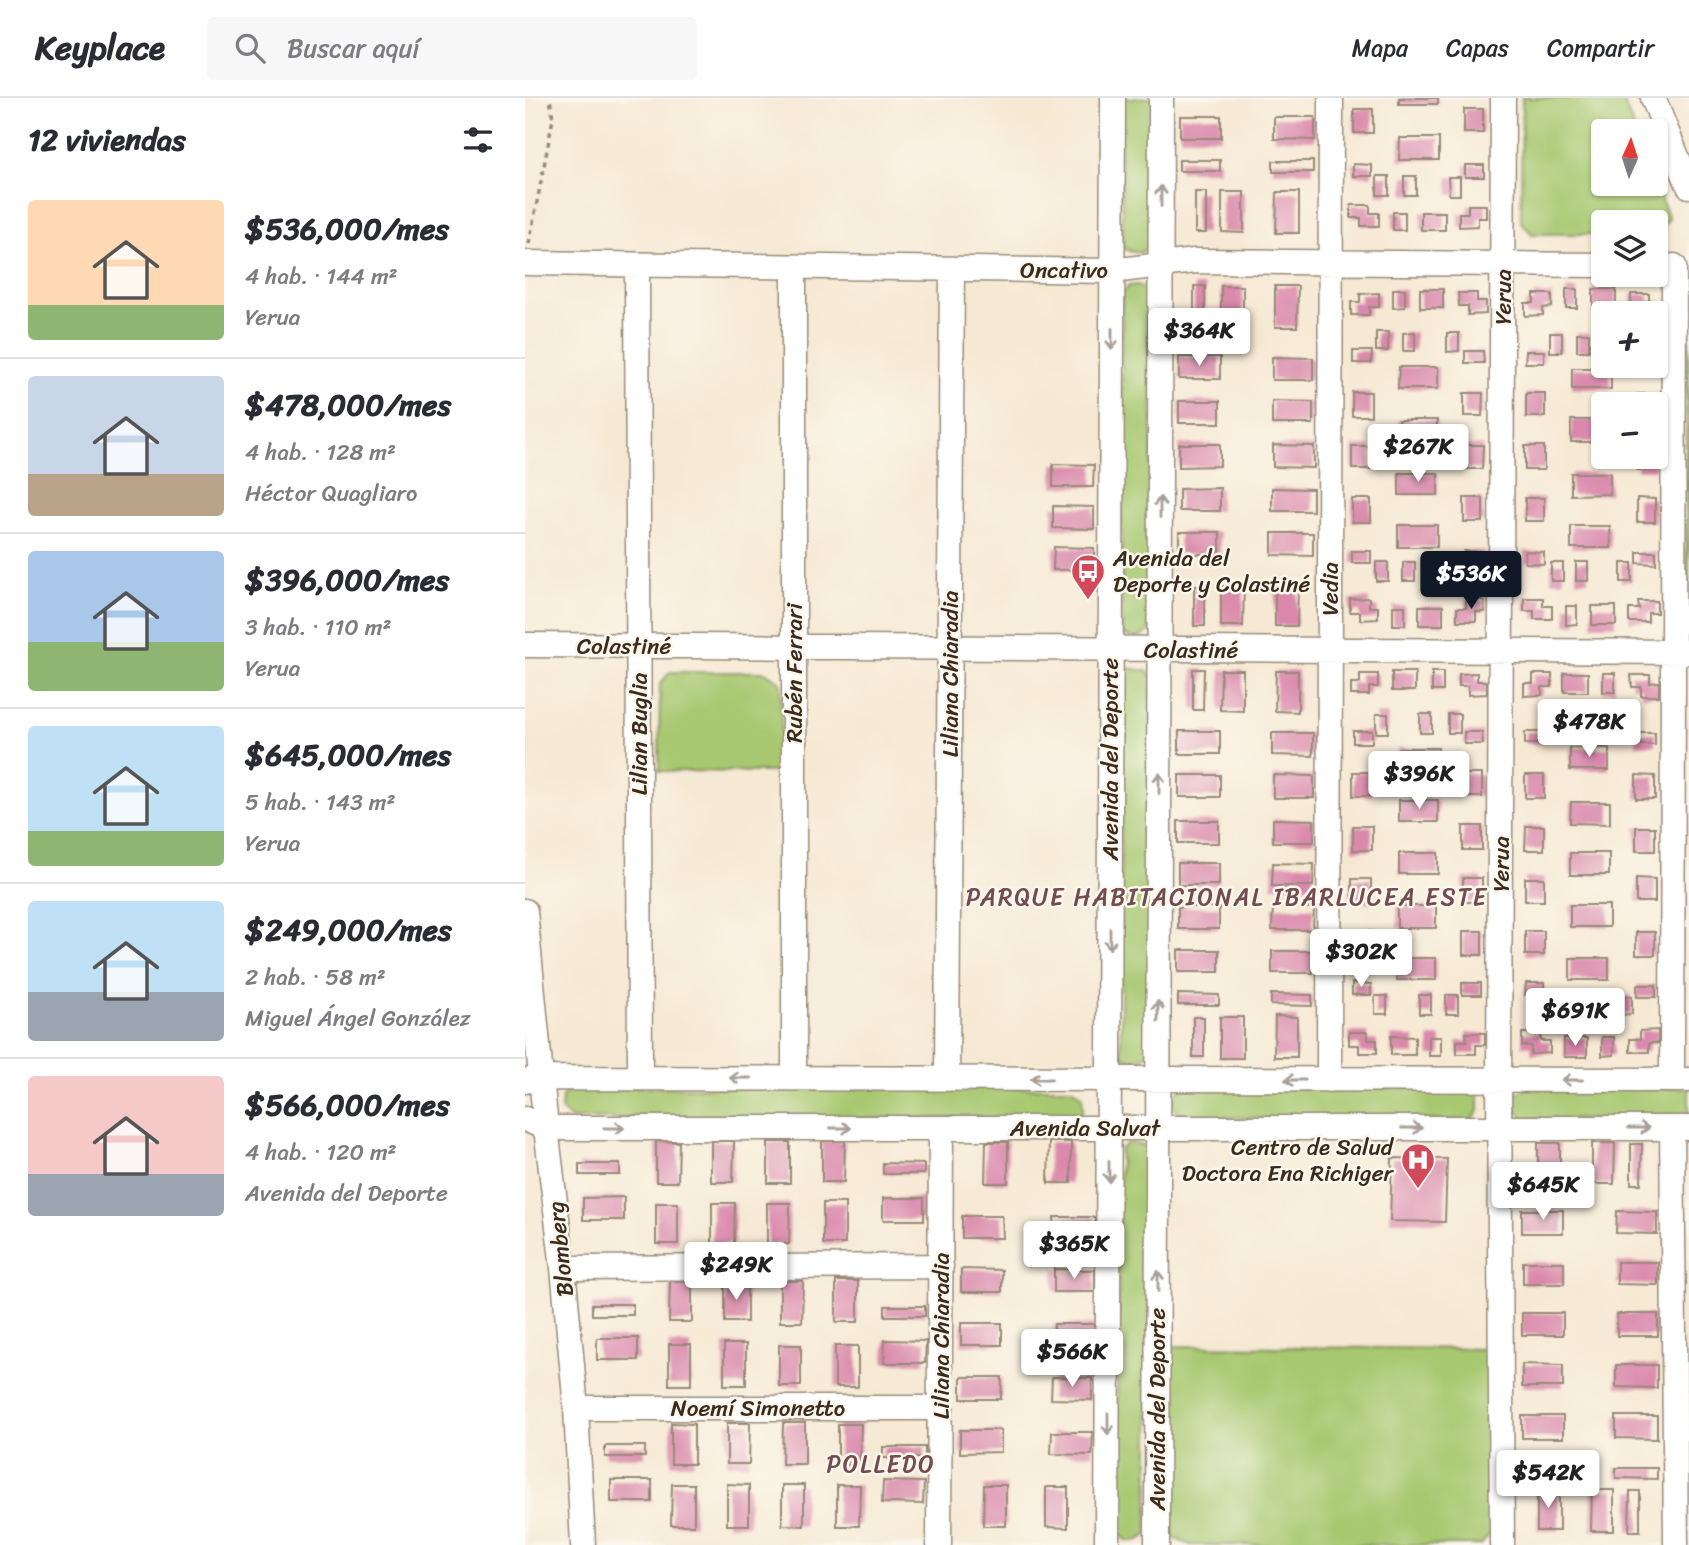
<!DOCTYPE html>
<html lang="es">
<head>
<meta charset="utf-8">
<style>
	:root { --surface:#fff; --page:#f7f7f7; --text:#2b2b33; --muted:#7c7c81; --line:#e1e1e2; --accent:#111827 }
	body { margin:0; font-family:Sriracha,sans-serif; background:var(--page); color:var(--text); height:100vh; display:flex; flex-direction:column; font-size:26px; white-space:nowrap }
	* { box-sizing:border-box; margin:0 }
	p { font-size:23px; color:var(--muted) }
	.icon { flex:none; width:38px; height:38px; fill:none; stroke:currentColor; stroke-width:2; stroke-linecap:round; stroke-linejoin:round }
	.map { position:relative; flex:1; overflow:hidden }
	.details { display:flex; flex-direction:column; background:var(--surface); width:525px }
	.details>* { flex:none }
	.needle { width:46px; rotate:3deg }
	.fabs { position:absolute; left:1066px; top:21px; display:grid; gap:14px }
	.fabs a { display:grid; place-items:center; width:77px; height:77px; border-radius:7px; background:var(--surface); box-shadow:0 2px 5px #0004; font-size:35px }
	.price { position:absolute; translate:-50% -60px; padding:0 16px; border-radius:7px; background:#fff; color:#222; font-size:23px; line-height:46px; filter:drop-shadow(0 2px 4px #0008) }
	.price::after { content:''; position:absolute; left:50%; top:42px; width:21px; height:16px; margin-left:-10px; background:inherit; clip-path:polygon(0 0,100% 0,50% 100%) }
	.price.current { background:var(--accent); color:#fff }
	ul { padding:0; list-style:none }
	li { display:flex; align-items:center; gap:21px; height:175px; padding:0 28px }
	li+li { border-top:2px solid var(--line) }
	li span { display:grid; place-items:center; flex:none; width:196px; height:140px; border-radius:7px; color:#555 }
	li>.icon { margin-inline-start:auto }
	span .icon { width:84px; height:84px; fill:#fffc; stroke-width:1 }
	li b { font-size:30px }
	h2 { display:flex; justify-content:space-between; align-items:center; height:84px; padding:0 28px; font-size:30px }
	header { display:flex; align-items:center; gap:42px; box-sizing:border-box; height:98px; padding:0 35px; background:var(--surface); border-bottom:2px solid var(--line) }
	header strong { font-size:33px }
	nav { display:flex; gap:38px; margin-inline-start:auto; font-size:24px }
	.search { width:490px; height:63px; background:var(--page); display:flex; align-items:center; gap:18px; box-sizing:border-box; padding:0 24px; border-radius:7px; color:var(--muted); font-size:26px }
	main { display:flex; flex:1; min-height:0 }
	.map>svg:first-child { display:block }
</style>
</head>
<body>
<header>
<strong>Keyplace</strong>
<div class="search"><svg class="icon" aria-label="search" viewBox="0 0 24 24"><circle cx="10" cy="10" r="6"/><path d="M15 15l6 6"/></svg>Buscar aquí</div>
<nav><a>Mapa</a><a>Capas</a><a>Compartir</a></nav>
</header>
<main>
<section class="details">
<h2>12 viviendas<svg class="icon" aria-label="filters" viewBox="0 0 24 24"><path d="M4 7h16M4 17h16"/><circle cx="9" cy="7" r="2"/><circle cx="15" cy="17" r="2"/></svg></h2>
<ul>
<li><span style="background:linear-gradient(#ffd9b3 75%,#8fb573 0)"><svg class="icon" aria-label="home" viewBox="0 0 24 24"><path d="M3 11l9-7 9 7M6 9v11h12V9"/></svg></span><div><b>$536,000/mes</b><p>4 hab. · 144 m²</p><p>Yerua</p></div></li>
<li><span style="background:linear-gradient(#c9d6e8 70%,#b9a48a 0)"><svg class="icon" aria-label="home" viewBox="0 0 24 24"><path d="M3 11l9-7 9 7M6 9v11h12V9"/></svg></span><div><b>$478,000/mes</b><p>4 hab. · 128 m²</p><p>Héctor Quagliaro</p></div></li>
<li><span style="background:linear-gradient(#a9c7e8 65%,#8fb573 0)"><svg class="icon" aria-label="home" viewBox="0 0 24 24"><path d="M3 11l9-7 9 7M6 9v11h12V9"/></svg></span><div><b>$396,000/mes</b><p>3 hab. · 110 m²</p><p>Yerua</p></div></li>
<li><span style="background:linear-gradient(#bfe0f5 75%,#8fb573 0)"><svg class="icon" aria-label="home" viewBox="0 0 24 24"><path d="M3 11l9-7 9 7M6 9v11h12V9"/></svg></span><div><b>$645,000/mes</b><p>5 hab. · 143 m²</p><p>Yerua</p></div></li>
<li><span style="background:linear-gradient(#bfe0f5 65%,#9aa5b1 0)"><svg class="icon" aria-label="home" viewBox="0 0 24 24"><path d="M3 11l9-7 9 7M6 9v11h12V9"/></svg></span><div><b>$249,000/mes</b><p>2 hab. · 58 m²</p><p>Miguel Ángel González</p></div></li>
<li><span style="background:linear-gradient(#f6c9c9 70%,#9aa5b1 0)"><svg class="icon" aria-label="home" viewBox="0 0 24 24"><path d="M3 11l9-7 9 7M6 9v11h12V9"/></svg></span><div><b>$566,000/mes</b><p>4 hab. · 120 m²</p><p>Avenida del Deporte</p></div></li>
</ul>
</section>
<div class="map">
<svg width="1164" height="1447" viewBox="0 0 1164 1447">
	<rect width="100%" height="100%" fill="#fbf7ec"/>
	<filter id="ink" filterUnits="userSpaceOnUse"><feTurbulence type="fractalNoise" baseFrequency=".0143" numOctaves="2"/><feDisplacementMap in="SourceGraphic" scale="14" xChannelSelector="R" yChannelSelector="G"/><feConvolveMatrix kernelMatrix="1 2 1 2 8 2 1 2 1" color-interpolation-filters="sRGB"/></filter>
	<filter id="wash" filterUnits="userSpaceOnUse"><feTurbulence type="fractalNoise" baseFrequency=".00686" numOctaves="4" result="noise"/><feDisplacementMap in="SourceGraphic" scale="28" xChannelSelector="R" yChannelSelector="G"/><feGaussianBlur stdDeviation="1.57" result="paint"/><feColorMatrix in="noise" values="0 0 0 0 0 0 0 0 0 0 0 0 0 0 0 0 0 1.4 0 .05"/><feComposite in="paint" operator="in"/></filter>
	<g filter="url(#wash)">
		<rect width="100%" height="100%" fill="#f6e9d4"/>
		<path fill="#a7c870" stroke="#717947" stroke-width="2" d="M594 0H629L626 147C616 157 610 156 598 150Z
			M997 0H1097L1110 33H1078V86H1130L1144 120 1132 136 1130 124H1078V136H1007L996 124Z
			M612 187 623 190 629 198 624 533C614 542 609 541 597 536V195L604 188Z
			M1164 188V524L1161 521V189Z
			M603 570 622 573 628 580 624 955C614 964 608 963 596 958V578Z
			M145 574H240L256 584V674L134 673 135 586Z
			M45 989 547 990 557 998 558 1012 551 1020 46 1021 36 1012 37 999Z
			M660 989 940 990 954 999V1013L945 1023 660 1019 649 1011V995Z
			M1003 990H1164V1023L1000 1021 991 1012 990 996Z
			M602 1045 621 1048 627 1055 623 1436C611 1447 599 1445 591 1431L595 1052Z
			M645 1248 968 1251 966 1434 956 1447H666L648 1440 642 1419Z"/>
		<g id="blocks">
			<path fill="#da89ac" d="M874 0H913V6H874Z
				M829 11H848V35H829Z
				M939 11H958V35H939Z
				M655 18H696V40H655Z
				M749 19H790V42L749 41Z
				M875 40H914V62H874Z
				M654 62H695V73H654Z
				M748 63H788V74H748Z
				M828 66 847 67V78H828Z
				M940 67H959V79H940Z
				M852 78H864V97H852Z
				M879 78H891V97H879Z
				M923 79H935V97H924Z
				M670 94H681V135H670Z
				M697 94H719V135L697 134Z
				M752 94H774V135H751Z
				M826 107H845V115H854V128H836V120H826Z
				M943 107H961V120H953V128L934 129V115H943Z
				M868 114H880V132H868Z
				M896 114H920V132H896Z
				M669 188H680V229L669 228Z
				M696 188H718V229H696Z
				M750 188H773L772 229H750Z
				M868 191H880V209L868 210Z
				M895 191H918V210H895Z
				M1041 191H1052V210H1041Z
				M1068 191H1091V210H1068Z
				M854 195V209H844V217H826V204H835V196Z
				M933 195H952V203H961V216L943 217V208H934Z
				M1009 196H1027V209L1018 210V217L1000 218V205H1009Z
				M1106 196H1124V203H1134V217L1115 215V208H1106Z
				M851 234H863V253H851Z
				M890 234V253H878V235Z
				M922 235H934V253L922 254Z
				M1025 235H1037V254H1025Z
				M1052 235H1064V253H1052Z
				M828 253H847L846 265H828Z
				M940 253H958L959 265H940Z
				M1001 253H1019V265H1000Z
				M654 259H695V281H654Z
				M747 259 788 260V282H747Z
				M874 269H913V291H873Z
				M1047 270H1086V291H1047Z
				M827 294H846V318H827Z
				M939 295H958L957 318H939Z
				M1001 295H1020V319H1001Z
				M1112 296H1131V306H1112Z
				M654 303H695V325H654Z
				M747 303 788 304V326H747Z
				M873 322H912V344H873Z
				M1046 322H1078V344H1046Z
				M654 346H695V368L654 369Z
				M748 347 789 348V370L748 369Z
				M939 347H958L957 371H939Z
				M827 348H846V371H827Z
				M1000 348H1019V372H1000Z
				M1112 359H1130V372H1112Z
				M528 366 569 367 568 389H528Z
				M874 375H913V397H874Z
				M1046 375H1085V396L1046 397Z
				M695 390V413H654V391Z
				M747 390 788 391V413H747Z
				M939 400H958V424H939Z
				M1000 400H1019V423H1000Z
				M1112 400 1130 401V424H1112Z
				M827 401H846V424H827Z
				M528 408 569 409V431L528 430Z
				M873 427H912V449H873Z
				M1046 428H1085L1086 450H1046Z
				M654 434H695V456H654Z
				M747 435H788V458L747 457Z
				M529 449 569 450V472H528Z
				M827 453H846V465H827Z
				M939 453 958 454 957 466 939 465Z
				M1000 453 1019 454V466L1000 465Z
				M1112 454H1131V466L1112 465Z
				M851 464H863V483H851Z
				M878 464H890V483H878Z
				M934 464V483H922V465Z
				M1051 464H1063V483H1051Z
				M1026 465H1038V483H1026Z
				M1096 465H1107V484H1096Z
				M750 487 773 488 772 528H750Z
				M669 488H680V528H669Z
				M696 488H719L718 528H696Z
				M844 500V509H853V521L835 522V514H825V501Z
				M999 500H1018V508H1027V521H1009V513H999Z
				M941 502H959L960 514H951V523H932V510H941Z
				M1113 503H1132V515H1123V524H1104V511H1114Z
				M868 508H880V527H868Z
				M894 508H918V527H894Z
				M1041 508H1052V526L1041 527Z
				M1067 508H1091V527H1067Z
				M668 571H679L678 612H668Z
				M696 572H718V613L695 612Z
				M751 573H773V614L750 613Z
				M867 574H890V593H867Z
				M907 574H918V593H907Z
				M952 575V583H962V596L943 597V588H934V576Z
				M1039 575H1063V594H1039Z
				M1078 575H1090V594H1078Z
				M835 576H853V589H844V597H826V585H835Z
				M1008 576H1027V589H1017V597L999 598V585H1008Z
				M1106 577H1125V585L1134 584V598H1116V589H1107Z
				M851 616H863V635H851Z
				M895 616H907V635H895Z
				M923 616H935V635H923Z
				M1024 617H1036V635L1024 636Z
				M1068 617H1080V635L1068 636Z
				M1095 617H1107V636H1095Z
				M654 633H695V656H654Z
				M828 633H847V645H828Z
				M939 634H957L958 646H939Z
				M1000 634H1019V646H1000Z
				M747 635H788V658L747 657Z
				M1111 635H1130V647H1111Z
				M873 650H913V672H874Z
				M1045 650H1084V672H1045Z
				M828 674H847V698H828Z
				M938 676H957V699H938Z
				M654 677H695V699H654Z
				M748 677 789 678V700H748Z
				M1000 677H1019V700H1000Z
				M1111 677 1130 678V701H1111Z
				M874 702H913V724H874Z
				M1046 704H1085V726L1045 725Z
				M748 721 789 722V744H748Z
				M653 723H694V745H653Z
				M828 728H847V752H828Z
				M938 728H957V752H938Z
				M1001 728H1019V752H1000Z
				M1111 729H1130V753H1111Z
				M874 755H913V776H874Z
				M1045 755H1084V777H1045Z
				M653 765H694V787H653Z
				M748 765 789 766 788 788H747Z
				M938 780H957V804H938Z
				M1000 780H1019V803H1000Z
				M1111 780 1130 781V804H1111Z
				M827 781H846V805H827Z
				M1045 807H1084V829H1045Z
				M872 808H911V830H872Z
				M653 809H694V831H653Z
				M748 809 789 810 788 832H747Z
				M827 833H846V857H827Z
				M938 833H957V857H938Z
				M1000 833H1019V857H1000Z
				M1111 834H1130V857H1111Z
				M653 852H694V874H653Z
				M747 853H788V875H747Z
				M872 860H911V882H872Z
				M1045 860H1084V882H1045Z
				M827 885 846 886V897H827Z
				M937 885H956V897H937Z
				M1001 885H1019V897H1000Z
				M1112 887H1131V899H1112Z
				M653 896 694 897V907H653Z
				M746 896 787 897V908L746 907Z
				M894 897H906V916H894Z
				M921 897H933V916H921Z
				M1023 897H1035V916H1023Z
				M1067 897H1079V916H1067Z
				M850 898H862V916H850Z
				M1095 898H1107V916L1095 917Z
				M750 918 772 919V959H749Z
				M668 919H679V959H668Z
				M695 919H718V960H695Z
				M1133 932V945H1124V954H1105V941H1115V933Z
				M824 934H843V942H852V955H834V947H824Z
				M941 935H960V947H951V956H932V943H942Z
				M997 935H1015L1016 943H1025V955L1006 956V948H997Z
				M866 938 890 939V957H866Z
				M904 939H916V958H904Z
				M1077 939H1089V957L1077 958Z
				M1039 940H1062V959H1039Z
				M131 1043 154 1044 153 1084H131Z
				M186 1043H209L208 1084H186Z
				M297 1043H320L319 1084H297Z
				M243 1044H265V1085H243Z
				M461 1044H483V1085H460Z
				M524 1044H546V1085H523Z
				M1013 1045H1035V1086H1013Z
				M1067 1045H1090L1089 1086H1067Z
				M1106 1046H1117L1116 1086H1106Z
				M867 1060 922 1061 920 1124 865 1123Z
				M358 1065 399 1066V1076H358Z
				M54 1066H95V1077H54Z
				M99 1099V1122H58V1100Z
				M358 1100H399V1122H358Z
				M131 1105H153V1146H131Z
				M187 1105H210L209 1146H187Z
				M242 1105H265L264 1146H242Z
				M298 1105H320V1146H298Z
				M997 1112H1038V1135H997Z
				M1092 1113 1132 1114V1136L1091 1135Z
				M437 1118H477L478 1140H437Z
				M529 1119H570V1141H529Z
				M998 1164H1039V1186H998Z
				M1092 1164H1133V1187L1092 1186Z
				M436 1171 477 1172V1194H436Z
				M529 1171 570 1172V1194H529Z
				M145 1183H167V1224H144Z
				M200 1183H222V1224H200Z
				M255 1183H278L277 1224H255Z
				M311 1183H333V1224H311Z
				M67 1206H108V1217H67Z
				M360 1208H400V1218H360Z
				M997 1215H1038V1237H997Z
				M1092 1216H1133V1238H1092Z
				M436 1225H477V1247H436Z
				M529 1226H570L569 1248H528Z
				M72 1240H113V1262H72Z
				M360 1242 401 1243 400 1265H359Z
				M144 1246H166V1287H144Z
				M199 1246H221V1287H199Z
				M254 1247H276V1288H254Z
				M310 1248H333V1289H310Z
				M997 1266 1038 1267V1289H997Z
				M1091 1267H1132V1290L1091 1289Z
				M436 1279H477L476 1301H436Z
				M527 1279 567 1280V1302L526 1301Z
				M997 1318H1038V1340H997Z
				M1091 1318H1132V1341L1091 1340Z
				M146 1325 169 1326V1366H146Z
				M202 1325H225L224 1366H202Z
				M258 1325H280V1366H257Z
				M313 1326H336L335 1367H313Z
				M435 1332H476V1354L435 1355Z
				M527 1334H568L567 1357 526 1356Z
				M80 1348H120V1359H80Z
				M358 1349H400V1360H358Z
				M997 1370H1037V1381L997 1380Z
				M1091 1370H1132V1381L1091 1380Z
				M86 1382H127V1404H86Z
				M358 1383 399 1384 398 1406 357 1405Z
				M147 1386H169V1427H146Z
				M202 1386 224 1387V1427H202Z
				M257 1387H279V1428L257 1427Z
				M312 1387H335L334 1428H312Z
				M459 1387H481V1428H458Z
				M521 1389H543V1430L521 1429Z
				M1012 1392H1034V1433H1012Z
				M1067 1392H1089V1433H1066Z
				M1105 1393H1115V1433H1104Z"/>
		</g>
	</g>
	<g filter="url(#ink)">
		<use href="#blocks" fill-opacity="0" stroke="#988a79" stroke-width="2"/>
		<g fill="none" stroke-linecap="round" stroke-linejoin="round">
			<g stroke="#988a79" stroke-width="27">
				<path id="minor" d="M1128 0 1164 88
					M0 165 587 173 669 163 1078 167
					M112 167 115 980
					M269 169V980
					M0 547 1164 554
					M0 813 21 1030 38 1170 51 1310 58 1447
					M422 981 427 171
					M804 982 806 0
					M1147 982 1149 168
					M0 983 16 980 1164 982
					M0 1021 21 1030H1164
					M1147 1030 1151 1447
					M38 1170 416 1168
					M51 1310H416
					M414 1447 416 1030
					M582 1447 588 0
					M632 1447 636 0
					M977 1447 974 982 978 0"/>
			</g>
			<path stroke="#988a79" stroke-width="3.5" stroke-dasharray="5 5" stroke-linecap="butt" d="M4 146 28 21 25 0"/>
			<use href="#minor" stroke="#fff" stroke-width="24"/>
		</g>
		<defs><path id="oneway-shaft" d="M-6 0H5M1.5-3L5.5 0L1.5 3" fill="none" stroke-width="1.6" stroke-linecap="round" stroke-linejoin="round" transform="scale(1.75)"/></defs>
		<g stroke="#a79f9a">
			<use href="#oneway-shaft" transform="translate(636 98) rotate(-90)"/>
			<use href="#oneway-shaft" transform="translate(587 241) rotate(90)"/>
			<use href="#oneway-shaft" transform="translate(635 409) rotate(-90)"/>
			<use href="#oneway-shaft" transform="translate(634 685) rotate(-90)"/>
			<use href="#oneway-shaft" transform="translate(585 841) rotate(90)"/>
			<use href="#oneway-shaft" transform="translate(633 913) rotate(-90)"/>
			<use href="#oneway-shaft" transform="translate(215 980) rotate(-180)"/>
			<use href="#oneway-shaft" transform="translate(516 981) rotate(-180)"/>
			<use href="#oneway-shaft" transform="translate(770 982) rotate(-180)"/>
			<use href="#oneway-shaft" transform="translate(1047 982) rotate(-180)"/>
			<use href="#oneway-shaft" transform="translate(89 1030)"/>
			<use href="#oneway-shaft" transform="translate(316 1030)"/>
			<use href="#oneway-shaft" transform="translate(887 1030)"/>
			<use href="#oneway-shaft" transform="translate(1114 1030)"/>
			<use href="#oneway-shaft" transform="translate(584 1074) rotate(90)"/>
			<use href="#oneway-shaft" transform="translate(633 1183) rotate(-90)"/>
			<use href="#oneway-shaft" transform="translate(583 1326) rotate(90)"/>
		</g>
	</g>
	<defs>
		<g id="bus-pin" transform="scale(1.75)"><path d="M0 17L-7.5 6A9.5 9.5 0 1 1 7.5 6Z" fill="#d1495b" stroke="#fbf7ec"/><path d="M-5-6H5V4H4V6H2V4H-2V6H-4V4H-5ZM-3.5-4V0h7V-4ZM-3.5 1.2v1.5H-2V1.2ZM2 1.2v1.5H3.5V1.2Z" fill="#fff"/></g>
		<g id="hospital-pin" transform="scale(1.75)"><path d="M0 17L-7.5 6A9.5 9.5 0 1 1 7.5 6Z" fill="#d1495b" stroke="#fbf7ec"/><path d="M-5-5h3v3.5h4V-5h3V5h-3V1.5h-4V5h-3Z" fill="#fff"/></g>
	</defs>
	<g fill-rule="evenodd">
		<use href="#bus-pin" x="563" y="473"/>
		<use href="#hospital-pin" x="893" y="1062"/>
	</g>
	<g text-anchor="middle" stroke-width="5" stroke-linejoin="round" paint-order="stroke">
		<g font-size="23" fill="#3b2a1e" stroke="#fbf7ec">
			<text x="539" y="180">Oncativo</text>
			<text transform="translate(978 199) rotate(-90)" y="8">Yerua</text>
			<text transform="translate(805 491) rotate(-90)" y="8">Vedia</text>
			<text x="99" y="556">Colastiné</text>
			<text x="666" y="560">Colastiné</text>
			<text transform="translate(269 575) rotate(-90)" y="8">Rubén Ferrari</text>
			<text transform="translate(425 576) rotate(-90)" y="8">Liliana Chiaradia</text>
			<text transform="translate(114 636) rotate(-90)" y="8">Lilian Buglia</text>
			<text transform="translate(585 661) rotate(-90)" y="8">Avenida del Deporte</text>
			<text transform="translate(976 766) rotate(-90)" y="8">Yerua</text>
			<text x="560" y="1038">Avenida Salvat</text>
			<text transform="translate(35 1151) rotate(-96)" y="8">Blomberg</text>
			<text transform="translate(416 1238) rotate(-90)" y="8">Liliana Chiaradia</text>
			<text x="233" y="1318">Noemí Simonetto</text>
			<text transform="translate(632 1311) rotate(-90)" y="8">Avenida del Deporte</text>
		</g>
		<g font-size="23" fill="#3b2a1e" stroke="#fbf7ec" text-anchor="start">
			<text x="588" y="468">Avenida del<tspan x="588" dy="26">Deporte y Colastiné</tspan></text>
			<text x="868" y="1057" text-anchor="end">Centro de Salud<tspan x="868" dy="26">Doctora Ena Richiger</tspan></text>
		</g>
		<g font-size="24" letter-spacing="2" fill="#734b50" stroke="#fbf7ec">
			<text x="702" y="807">PARQUE HABITACIONAL IBARLUCEA ESTE</text>
			<text x="356" y="1374">POLLEDO</text>
		</g>
	</g>
</svg>
<div class="fabs">
<a><svg class="needle" viewBox="-14 -14 28 28"><path d="M0-13l5 13h-10z" fill="#e53935"/><path d="M0 13l5-13h-10z" fill="#7c7c81"/></svg></a>
<a><svg class="icon" aria-label="layers" viewBox="0 0 24 24"><path d="M12 4l9 5-9 5-9-5zM3 14l9 5 9-5"/></svg></a>
<a>+</a>
<a>−</a>
</div>
<b class="price" style="left:674px;top:270px">$364K</b>
<b class="price" style="left:893px;top:386px">$267K</b>
<b class="price current" style="left:946px;top:513px">$536K</b>
<b class="price" style="left:1064px;top:661px">$478K</b>
<b class="price" style="left:894px;top:713px">$396K</b>
<b class="price" style="left:836px;top:891px">$302K</b>
<b class="price" style="left:1050px;top:950px">$691K</b>
<b class="price" style="left:1018px;top:1124px">$645K</b>
<b class="price" style="left:549px;top:1183px">$365K</b>
<b class="price" style="left:211px;top:1204px">$249K</b>
<b class="price" style="left:547px;top:1291px">$566K</b>
<b class="price" style="left:1023px;top:1412px">$542K</b>
</div>
</main>
</body>
</html>
